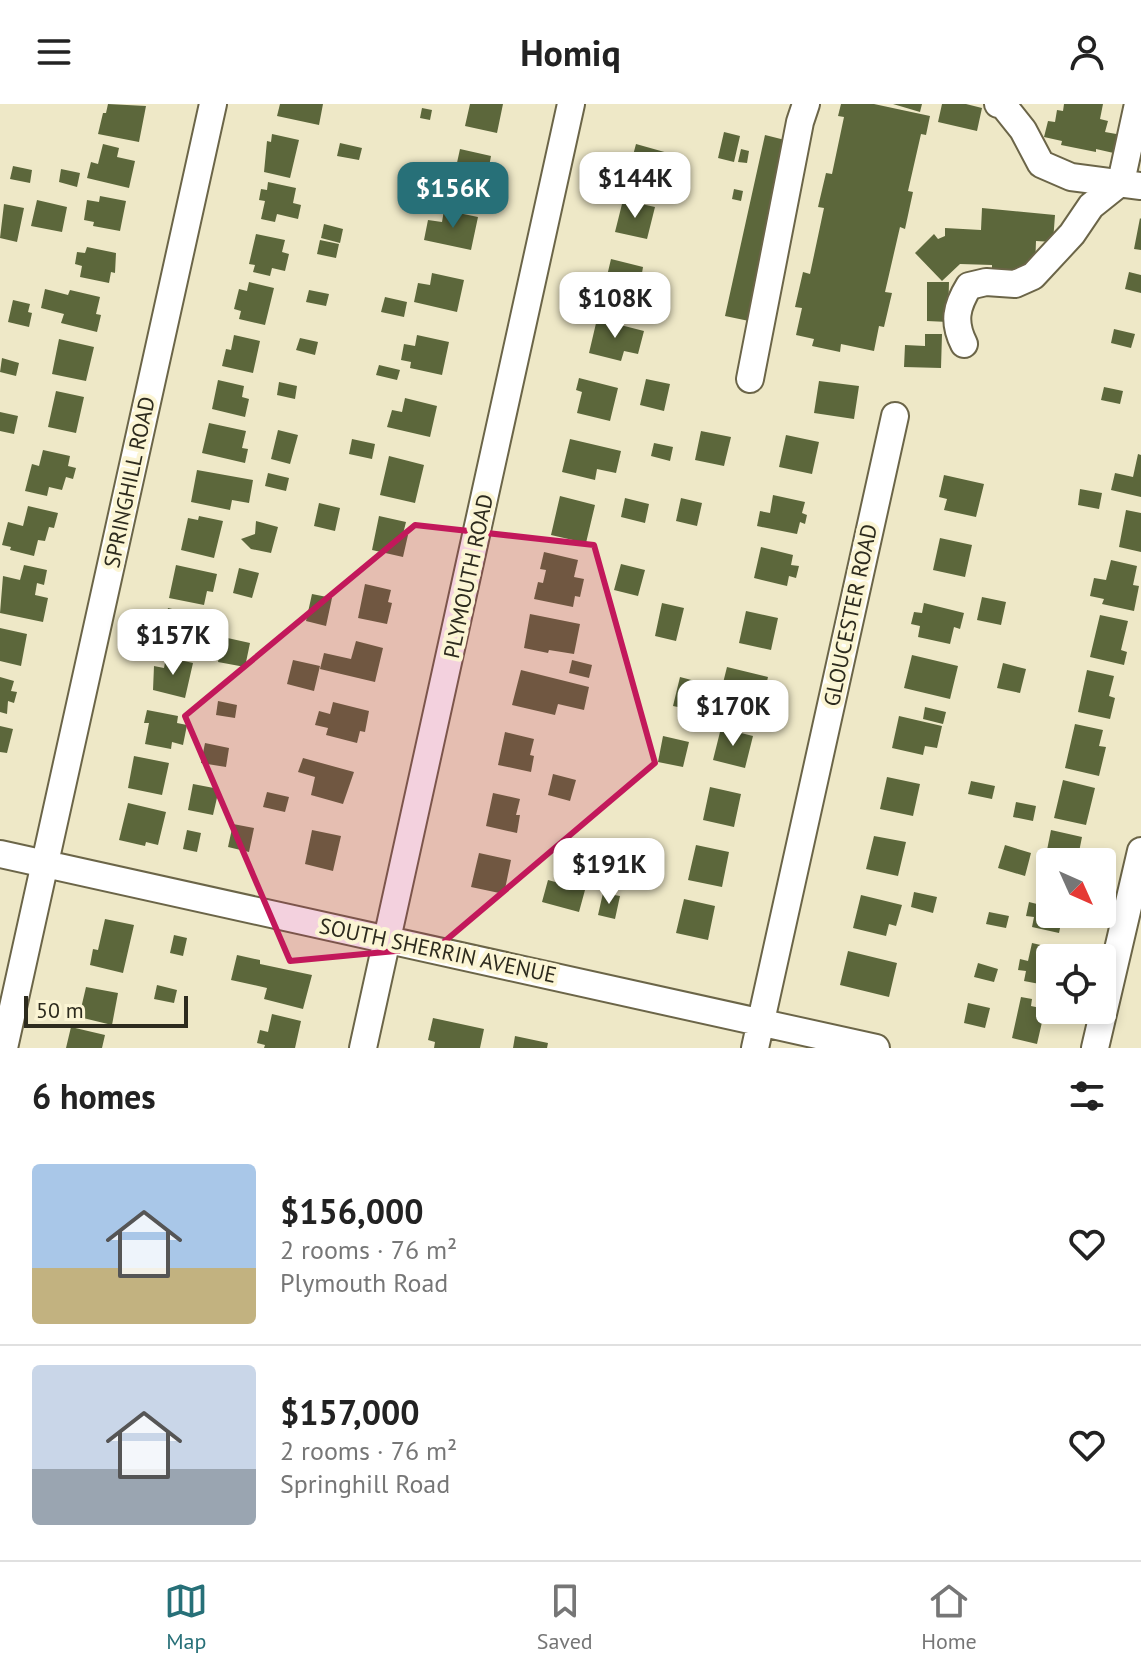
<!DOCTYPE html>
<html lang="en">
<head>
<meta charset="utf-8">
<style>
	:root { --surface:#fff; --page:#f2f2f2; --text:#222; --muted:#767676; --line:#e0e0e0; --accent:#277078 }
	body { margin:0; font-family:"PT Sans",sans-serif; background:var(--page); color:var(--text); height:100vh; display:flex; flex-direction:column; font-size:30px; white-space:nowrap }
	* { box-sizing:border-box; margin:0 }
	p { font-size:26px; color:var(--muted) }
	.icon { flex:none; width:44px; height:44px; fill:none; stroke:currentColor; stroke-width:2; stroke-linecap:round; stroke-linejoin:round }
	.map { position:relative; height:944px; overflow:hidden }
	.details { display:flex; flex-direction:column; background:var(--surface); flex:1 }
	.details>* { flex:none }
	.needle { width:52px; rotate:135deg }
	.buttons { position:absolute; left:1036px; top:744px; display:grid; gap:16px }
	.buttons a { display:grid; place-items:center; width:80px; height:80px; border-radius:8px; background:var(--surface); box-shadow:0 4px 12px #0003; font-size:40px }
	.scale { position:absolute; left:24px; bottom:20px; width:164px; box-sizing:border-box; padding-left:8px; border:4px solid #2d2b1e; border-top:0; font-size:22px; line-height:28px; white-space:nowrap; color:#2d2b1e; -webkit-text-stroke:6px #fbf5d4; paint-order:stroke }
	.price { position:absolute; translate:-50% -68px; padding:0 18px; border-radius:16px; background:#fff; color:#222; font-size:26px; line-height:52px; filter:drop-shadow(0 2px 4px #0008) }
	.price::after { content:''; position:absolute; left:50%; top:48px; width:24px; height:18px; margin-left:-12px; background:inherit; clip-path:polygon(0 0,100% 0,50% 100%) }
	.price.selected { background:var(--accent); color:#fff }
	ul { padding:0; list-style:none }
	li { display:flex; align-items:center; gap:24px; height:200px; padding:0 32px }
	li+li { border-top:2px solid var(--line) }
	li span { display:grid; place-items:center; flex:none; width:224px; height:160px; border-radius:8px; color:#555 }
	li>.icon { margin-inline-start:auto }
	span .icon { width:96px; height:96px; fill:#fffc; stroke-width:1 }
	li b { font-size:34px }
	h2 { display:flex; justify-content:space-between; align-items:center; height:96px; padding:0 32px; font-size:34px }
	header { display:flex; justify-content:space-between; align-items:center; height:104px; padding:0 32px; background:var(--surface); font-size:36px; font-weight:800 }
	.menu { display:flex; justify-content:space-around; align-items:center; height:112px; border-top:2px solid var(--line); background:var(--surface); font-size:22px; color:var(--muted) }
	.menu a { display:grid; justify-items:center; gap:4px }
	.menu .selected { color:var(--accent) }
	.map>svg:first-child { display:block }
</style>
</head>
<body>
<header><svg class="icon" aria-label="menu" viewBox="0 0 24 24"><path d="M4 6h16M4 12h16M4 18h16"/></svg>Homiq<svg class="icon" aria-label="person" viewBox="0 0 24 24"><circle cx="12" cy="8" r="4"/><path d="M4 21q1-7 8-7t8 7"/></svg></header>
<div class="map">
<svg width="1141" height="944" viewBox="0 0 1141 944">
	<rect width="100%" height="100%" fill="#eee8c7"/>
	<path fill="#5c673b" d="M108 0 146 2 139 38 98 30 103 9H106Z
		M280 0H323L319 21 277 12Z
		M470 0H503L497 29 465 22Z
		M841 0H874L930 12 926 31 921 30 908 87 913 88 905 125 900 123 885 188 892 189 884 223 879 222 874 247 841 240 840 248 812 242 814 235 796 231 802 204 795 203 803 168 810 170 824 104 818 103 826 69 832 70 844 13 838 12Z
		M893 0H922L920 8Z
		M942 0H966L982 4 977 27 938 18Z
		M1064 0H1103L1100 15 1108 17 1105 28 1122 31 1118 50 1096 45V48L1061 41 1062 37 1044 33 1048 17 1055 18 1057 6 1063 7Z
		M422 4 432 6 430 16 420 14Z
		M724 28 740 32 734 58 718 54Z
		M272 30 299 36 290 74 264 68 267 37 271 38Z
		M765 31 789 37 749 217 725 212Z
		M340 39 362 44 359 56 337 52Z
		M103 40 119 44 117 53 135 57 129 84 87 74 91 58 98 60Z
		M636 40 668 49 659 82 627 74Z
		M460 45 491 52 485 84 453 77Z
		M741 45 749 47 747 59 738 58Z
		M13 62 32 66 30 79 10 75Z
		M425 64 436 66 431 89 410 85 413 69 423 71Z
		M61 65 80 69 77 83 59 78Z
		M268 78 296 84 293 99 301 101 298 115 277 110 275 118 261 115 265 97 259 96 261 85 267 86Z
		M734 85 743 87 741 97 732 95Z
		M100 92 126 97 120 127 93 122 94 118 84 116 87 96 99 98Z
		M37 96 67 103 62 128 31 122Z
		M623 96 655 103 647 135 615 128Z
		M4 100 24 104 17 138 0 134Z
		M982 104 1055 111 1053 138 1036 137 1035 165 1024 171 992 170V161L960 160 942 177 915 149 934 130 938 135 945 132V124L981 126Z
		M444 106 478 113 471 146 424 136 428 116 442 118Z
		M1140 114 1141 115V146L1134 145Z
		M324 120 343 125 340 139 321 134Z
		M256 130 285 136 282 148 289 150 285 167 272 164 270 172 253 168 255 161 249 160Z
		M320 136 339 140 336 154 317 150Z
		M87 143 116 149 115 169 111 168 109 179 80 173 82 162 75 160 77 148 85 149Z
		M611 155 643 163 642 169 652 172 648 187 638 185 635 197 603 189Z
		M1129 168 1141 171V189L1125 185Z
		M432 169 464 176 457 208 414 198 418 179 430 181Z
		M249 178 274 184 265 221 239 215 241 207 234 205 239 185 247 187Z
		M927 178H949L948 218 927 217Z
		M45 185 68 191 70 186 100 193 96 210 101 211 97 228 61 219 64 210 41 204Z
		M309 186 329 190 326 202 306 198Z
		M385 193 407 198 404 213 381 208Z
		M13 196 30 200 28 208 32 209 29 223 8 218Z
		M597 215 644 227 638 250 624 247 621 257 589 249Z
		M1114 225 1135 230 1131 244 1111 239Z
		M925 230H942L941 264 904 263 905 241 925 242Z
		M234 231 260 237 253 269 222 262 226 245 231 246Z
		M417 231 449 238 442 271 410 264 411 258 401 256 404 240 415 242Z
		M300 234 318 238 315 251 296 246Z
		M59 235 94 243 86 277 52 270Z
		M2 254 19 259 16 272 0 268Z
		M379 261 400 266 397 276 376 271Z
		M579 274 618 284 610 317 577 309 582 288 576 286Z
		M646 275 670 280 664 307 640 301Z
		M218 276 244 282 242 293 249 295 245 313 212 305Z
		M819 277 859 282 854 315 814 309Z
		M279 278 297 282 295 295 277 291Z
		M1104 283 1123 287 1120 300 1101 296Z
		M56 287 84 293 76 329 48 323Z
		M405 294 437 302 430 333 387 323 392 306 402 308Z
		M0 308 18 312 14 330 0 327Z
		M209 319 246 327 242 344 248 345 245 359 202 349Z
		M278 326 298 331 290 360 271 355Z
		M701 327 731 333 724 362 695 356Z
		M786 331 819 338 812 370 779 363Z
		M352 335 375 340 372 355 349 350Z
		M570 335 621 347 616 369 597 365 595 376 562 368Z
		M654 339 673 343 670 357 651 352Z
		M43 346 70 352 68 362 76 364 73 375 66 373 62 386 49 383 47 392 25 387 32 360 39 362Z
		M1138 350 1141 351V393L1111 386 1115 369 1133 373Z
		M389 352 424 361 415 399 380 391Z
		M197 366 253 376 249 399 232 396 230 406 191 398Z
		M268 369 289 374 286 387 265 382Z
		M944 371 984 380 976 413 944 406 947 395 939 393Z
		M1080 385 1102 389 1099 405 1078 401Z
		M773 391 805 398 802 409 807 411 805 420 800 418 797 430 757 422 760 407 770 409Z
		M560 392 595 401 586 439 551 431Z
		M625 394 649 400 645 419 621 413Z
		M681 394 702 399 697 422 676 417Z
		M319 399 340 404 335 427 314 422Z
		M28 402 58 409 54 424 49 423 45 437 38 436 34 452 10 446 11 443 2 441 8 418 23 422Z
		M1126 406 1141 409V448L1119 443Z
		M199 412 223 417 214 454 181 446 188 414 198 416Z
		M379 412 406 418 403 430 408 431 403 453 372 446Z
		M256 417 278 423 271 449 251 445 241 435 255 430Z
		M940 434 972 441 965 473 933 466Z
		M761 443 793 451 791 461 799 462 796 474 789 472 787 482 754 474Z
		M544 448 578 456 574 473 584 475 580 493 575 492 573 503 534 495 538 478 543 479 546 466 540 465Z
		M1111 456 1137 462 1133 481 1139 482 1134 507 1102 500 1104 495 1090 492 1094 474 1106 476Z
		M621 460 645 466 638 492 614 486Z
		M24 461 47 466 44 481 37 479 35 491 48 494 43 518 0 509 3 472 20 476Z
		M176 461 217 470 213 488 207 487 204 501 169 494Z
		M239 464 259 469 252 494 233 489Z
		M365 480 391 486 388 498 392 499 387 520 358 514Z
		M312 490 332 494 326 522 306 517Z
		M982 493 1006 498 1001 521 977 516Z
		M662 499 684 504 676 537 655 532Z
		M924 499 964 509 960 525 954 523 950 540 918 533 920 522 911 520 914 508 922 509Z
		M168 504 197 511 195 517 208 520 204 538 193 535 191 543 161 536Z
		M746 507 778 514 771 546 739 539Z
		M530 510 580 520 574 550 549 546 548 549 524 544Z
		M1100 511 1128 517 1121 546 1127 548 1124 561 1090 553Z
		M0 524 27 530 21 562 0 557Z
		M223 533 250 539 245 563 218 558Z
		M356 537 383 544 375 578 320 565 324 549 351 555Z
		M912 551 958 562 950 595 904 584Z
		M166 553 193 559 185 594 153 586 154 562 164 564Z
		M293 556 320 562 314 587 287 580Z
		M572 556 592 561 589 574 569 569Z
		M1003 559 1026 565 1020 589 997 584Z
		M727 563 768 573 760 607 727 599 732 581 723 579Z
		M521 566 589 583 584 606 558 600 555 611 512 601Z
		M1087 566 1114 572 1109 592 1115 594 1110 615 1078 608Z
		M0 573 14 577 11 587 17 588 14 599 8 597 7 610 0 608Z
		M680 573 703 579 697 607 673 602Z
		M218 597 237 601 235 614 216 611Z
		M333 598 369 607 365 628 360 627 357 639 326 631 328 624 315 621 319 607 330 610Z
		M925 603 946 608 943 620 923 615Z
		M147 606 178 612 177 619 187 621 183 641 172 638 171 645 145 640 149 619H144Z
		M899 612 942 622 937 644 925 642 923 651 892 644Z
		M1075 620 1103 626 1099 642 1106 643 1099 672 1065 664Z
		M0 622 13 625 7 649 0 648Z
		M721 624 753 632 745 664 713 656Z
		M505 628 534 635 530 651 534 652 531 668 498 661Z
		M663 632 689 638 683 663 658 658Z
		M205 639 229 644 226 663 201 659Z
		M134 652 169 659 162 691 128 684Z
		M303 654 354 668 343 700 311 691 315 673 298 668Z
		M553 670 576 676 570 697 548 691Z
		M887 673 920 680 913 712 880 705Z
		M1063 676 1095 684 1086 721 1054 714Z
		M971 677 995 682 992 695 968 690Z
		M193 680 219 685 213 711 188 706Z
		M710 683 741 690 734 723 703 716Z
		M267 688 289 693 285 708 263 703Z
		M493 689 520 695 516 711H520L517 729 486 722Z
		M1016 698 1036 702 1033 717 1013 713Z
		M128 699 166 708 158 741 146 738 145 742 119 736Z
		M233 720 254 724 249 748 228 743Z
		M187 726 201 729 197 748 183 745Z
		M312 726 341 732 333 767 305 760Z
		M1051 726 1082 733 1077 758H1050V762L1044 761Z
		M874 732 906 738 898 772 866 765Z
		M696 741 729 748 722 783 688 776Z
		M1005 741 1031 749 1025 772 998 764Z
		M479 749 511 756 504 790 471 783Z
		M548 776 585 786 579 808 542 798Z
		M1041 782 1050 784V810H1063L1059 829 1032 823 1034 813 1026 812 1029 798 1037 800Z
		M914 788 937 793 933 809 911 803Z
		M603 789 620 792 615 815 598 811Z
		M861 791 902 801 896 822 889 820 886 832 853 824Z
		M684 795 715 802 708 836 676 829Z
		M989 808 1009 812 1006 824 986 820Z
		M105 815 134 821 123 869 90 861 93 845 98 846Z
		M174 831 187 834 183 852 170 849Z
		M1032 839 1058 845 1056 854H1050V882L1024 877 1026 867 1018 866 1020 855 1028 857Z
		M848 847 897 859 889 893 840 881Z
		M237 851 260 856V860L312 871 303 905 264 895 267 884 231 876Z
		M978 859 998 865 994 878 974 873Z
		M157 881 177 886 174 899 154 895Z
		M86 883 118 889 112 921 79 913Z
		M1021 893 1032 895 1031 902 1045 905 1037 940 1012 934Z
		M968 899 990 904 985 924 964 919Z
		M272 910 301 917 295 944H264L265 941 257 939 260 926 268 928Z
		M433 914 484 925 480 944H434L435 938 428 936Z
		M71 923 105 931 102 944H66Z
		M515 932 548 939 547 944H513Z"/>
	<g fill="none" stroke-linecap="round" stroke-linejoin="round">
		<g stroke="#6b6548" stroke-width="30">
			<path id="minor" d="M998 0 1003 1 1023 26 1041 60 1071 73 1141 82
				M964 240C953 218 956 203 969 182L986 178 1015 180 1033 172 1072 130 1091 102 1121 78 1138 0
				M750 275 800 18 806 0
				M0 750 876 944
				M4 944 213 0
				M363 944 571 0
				M755 944 895 312
				M1095 944 1141 747"/>
		</g>
		<use href="#minor" stroke="#fff" stroke-width="26"/>
	</g>
	<path fill="#c2185b" fill-opacity="0.2" stroke="#c2185b" stroke-width="6" stroke-linejoin="round" d="M415 421 594 441 655 659 438 843 290 857 185 612Z"/>
	<g text-anchor="middle" stroke-width="8" stroke-linejoin="round" paint-order="stroke">
		<g font-size="22" fill="#2d2b1e" stroke="#fbf5d4">
			<text transform="translate(129 378) rotate(-78)" y="8">SPRINGHILL ROAD</text>
			<text transform="translate(468 472) rotate(-78)" y="8">PLYMOUTH ROAD</text>
			<text transform="translate(850 511) rotate(-78)" y="8">GLOUCESTER ROAD</text>
			<text transform="translate(438 846) rotate(12)" y="8">SOUTH SHERRIN AVENUE</text>
		</g>
	</g>
</svg>
<div class="buttons">
<a><svg class="needle" viewBox="-14 -14 28 28"><path d="M0-13l5 13h-10z" fill="#e53935"/><path d="M0 13l5-13h-10z" fill="#767676"/></svg></a>
<a><svg class="icon" aria-label="locate" viewBox="0 0 24 24"><circle cx="12" cy="12" r="6"/><path d="M12 2v4M12 18v4M2 12h4M18 12h4"/></svg></a>
</div>
<div class="scale">50 m</div>
<b class="price" style="left:635px;top:116px">$144K</b>
<b class="price selected" style="left:453px;top:126px">$156K</b>
<b class="price" style="left:615px;top:236px">$108K</b>
<b class="price" style="left:173px;top:573px">$157K</b>
<b class="price" style="left:733px;top:644px">$170K</b>
<b class="price" style="left:609px;top:802px">$191K</b>
</div>
<section class="details">
<h2>6 homes<svg class="icon" aria-label="filters" viewBox="0 0 24 24"><path d="M4 7h16M4 17h16"/><circle cx="9" cy="7" r="2"/><circle cx="15" cy="17" r="2"/></svg></h2>
<ul>
<li><span style="background:linear-gradient(#a9c7e8 65%,#c2b280 0)"><svg class="icon" aria-label="home" viewBox="0 0 24 24"><path d="M3 11l9-7 9 7M6 9v11h12V9"/></svg></span><div><b>$156,000</b><p>2 rooms · 76 m²</p><p>Plymouth Road</p></div><svg class="icon" aria-label="heart" viewBox="0 0 24 24"><path d="M12 20l-8-8c-3-5 5-10 8-4 3-6 11-1 8 4z"/></svg></li>
<li><span style="background:linear-gradient(#c9d6e8 65%,#9aa5b1 0)"><svg class="icon" aria-label="home" viewBox="0 0 24 24"><path d="M3 11l9-7 9 7M6 9v11h12V9"/></svg></span><div><b>$157,000</b><p>2 rooms · 76 m²</p><p>Springhill Road</p></div><svg class="icon" aria-label="heart" viewBox="0 0 24 24"><path d="M12 20l-8-8c-3-5 5-10 8-4 3-6 11-1 8 4z"/></svg></li>
</ul>
</section>
<nav class="menu">
<a class="selected"><svg class="icon" aria-label="map" viewBox="0 0 24 24"><path d="M3 6l6-2 6 2 6-2v14l-6 2-6-2-6 2zM9 4v14M15 6v14"/></svg>Map</a>
<a><svg class="icon" aria-label="saved" viewBox="0 0 24 24"><path d="M7 4h10v16l-5-4-5 4z"/></svg>Saved</a>
<a><svg class="icon" aria-label="home" viewBox="0 0 24 24"><path d="M3 11l9-7 9 7M6 9v11h12V9"/></svg>Home</a>
</nav>
</body>
</html>
